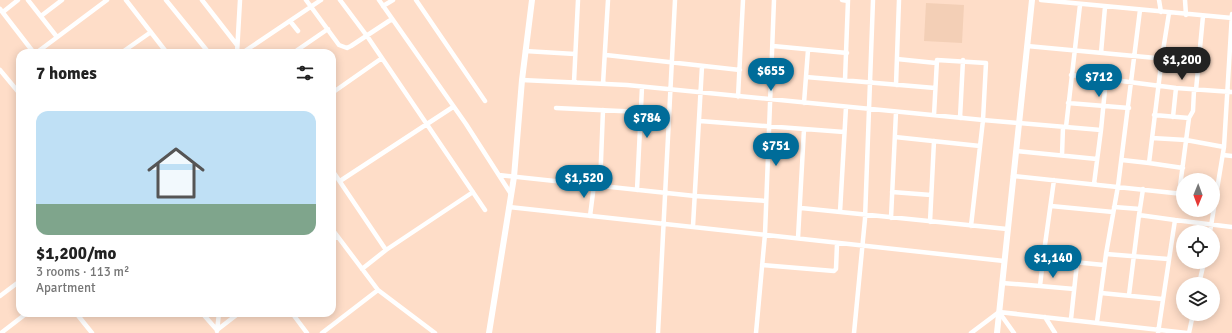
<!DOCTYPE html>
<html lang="en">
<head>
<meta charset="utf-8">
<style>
	:root { --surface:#fff; --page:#f2f2f2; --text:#222; --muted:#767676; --accent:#006c99 }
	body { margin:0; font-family:Signika,sans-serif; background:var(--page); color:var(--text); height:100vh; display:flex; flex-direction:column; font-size:15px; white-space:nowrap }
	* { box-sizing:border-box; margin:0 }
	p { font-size:13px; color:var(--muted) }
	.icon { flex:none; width:22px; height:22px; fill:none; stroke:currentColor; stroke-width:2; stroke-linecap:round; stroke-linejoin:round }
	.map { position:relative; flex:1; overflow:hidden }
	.drawer { position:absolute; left:16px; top:49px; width:320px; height:268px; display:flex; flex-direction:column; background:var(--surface); border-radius:12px; box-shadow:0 2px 10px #0003 }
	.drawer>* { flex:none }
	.needle { width:26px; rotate:181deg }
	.controls { position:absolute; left:1176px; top:173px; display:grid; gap:8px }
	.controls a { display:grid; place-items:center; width:44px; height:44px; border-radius:50%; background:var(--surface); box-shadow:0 2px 10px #0003; font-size:20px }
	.price { position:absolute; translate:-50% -34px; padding:0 9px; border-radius:14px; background:var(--accent); color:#fff; font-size:13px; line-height:26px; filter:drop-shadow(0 1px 2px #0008) }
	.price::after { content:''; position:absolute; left:50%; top:24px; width:12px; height:9px; margin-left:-6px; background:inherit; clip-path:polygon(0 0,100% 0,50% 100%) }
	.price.selected { background:#222; color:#fff }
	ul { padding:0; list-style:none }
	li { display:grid; align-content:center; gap:8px; height:212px; padding:0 20px }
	li span { display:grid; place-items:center; height:124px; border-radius:12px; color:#555 }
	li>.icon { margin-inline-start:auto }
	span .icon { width:72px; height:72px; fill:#fffc; stroke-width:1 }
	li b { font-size:17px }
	h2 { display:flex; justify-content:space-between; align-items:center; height:48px; padding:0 20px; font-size:17px }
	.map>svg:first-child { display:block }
</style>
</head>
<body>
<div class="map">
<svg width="1232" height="333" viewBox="0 0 1232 333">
	<rect width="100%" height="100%" fill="#feddc8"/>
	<path fill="#f3cfb6" d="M926 3 964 5 962 43 924 41Z"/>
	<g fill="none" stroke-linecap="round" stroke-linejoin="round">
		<path stroke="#fff" stroke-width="4.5" d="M28 0 57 37
			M126 0 167 53
			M166 0 209 53
			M202 0 237 45
			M306 0 339 45 347 48 351 46 392 19
			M340 0 367 36 485 210
			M379 0 466 124 511 194
			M416 0 485 101
			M842 0 848 1
			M1041 0 1232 18
			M1159 0 1161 12
			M1185 0 1186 15
			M383 6 393 0
			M0 9 34 53
			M3 12 18 0
			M1169 13 1162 57 1149 163 1183 168
			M41 16 62 0
			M290 21 298 31
			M773 46 847 53
			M1027 46 1199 62
			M525 51 575 54
			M36 53 107 0
			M121 53 151 32
			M237 53 240 0
			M242 53 321 0
			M293 53 328 29
			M1101 53 1105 7
			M606 55 740 70
			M897 59 936 63
			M0 70 20 94
			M1071 75 1106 79
			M806 77 935 88
			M522 80 627 85 983 120 1101 130 1094 184
			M845 80 848 0
			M574 82 578 0
			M603 84 608 0
			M896 85 899 0
			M1196 90 1203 16
			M332 93 382 58
			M738 97 743 0
			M804 103 808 50
			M1068 103 1129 108
			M556 108 641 112
			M934 115 937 60 986 63 983 120 971 226
			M1154 115 1189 118
			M1173 117 1176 88
			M960 118 963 60
			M700 121 844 132
			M1066 127 1080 5
			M1101 130 1106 79 1176 88 1232 92
			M895 137 980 146
			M1152 138 1186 140 1224 147
			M1016 151 1097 159
			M1062 155 1063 127
			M1223 155 1232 156
			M1122 160 1149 163
			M332 170 386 250
			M499 175 695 196 766 201
			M1013 176 1183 194
			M1054 180 1043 259 1104 265
			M340 181 453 107
			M600 186 603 110
			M1143 189 1139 215 1175 220 1158 333
			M637 190 642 87
			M892 192 931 195
			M1179 194 1189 118 1193 111 1194 90
			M1051 206 1113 212
			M509 207 1004 261
			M1114 207 1140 209
			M801 208 1007 229
			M840 212 846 107
			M590 216 594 185
			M891 218 896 112
			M1175 220 1232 227
			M930 222 934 141
			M693 226 702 66
			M332 229 378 290 435 333
			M1210 232 1224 147 1232 14
			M798 238 804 129
			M332 240 337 236
			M1106 254 1168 259
			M1043 259 1040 286 1074 289
			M762 265 834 271 836 269 837 244
			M362 269 386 250 473 192
			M1002 283 1040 286
			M1199 284 1204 262
			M1101 293 1162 299
			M1129 295 1139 215
			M0 296 20 281
			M999 312 1014 333
			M76 313 92 333
			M202 313 217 330 239 313
			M292 313 307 333
			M1045 317 1055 333
			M1071 319 1077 263
			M1097 322 1106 254 1118 186 1140 10
			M217 331 219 313
			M1 333 27 313
			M322 333 378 290
			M658 333 675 0
			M756 333 765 234 774 0
			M854 333 865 219 873 0
			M971 333 999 312 1187 333
			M1189 333 1193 314"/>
		<path stroke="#fff" stroke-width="6" d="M489 333 514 177 522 80 532 0
			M997 333 1032 0"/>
	</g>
</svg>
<div class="controls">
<a><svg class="needle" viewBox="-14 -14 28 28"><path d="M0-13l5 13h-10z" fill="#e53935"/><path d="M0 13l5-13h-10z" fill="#767676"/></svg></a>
<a><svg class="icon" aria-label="locate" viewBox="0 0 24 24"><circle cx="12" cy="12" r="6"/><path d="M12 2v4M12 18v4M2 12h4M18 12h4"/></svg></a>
<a><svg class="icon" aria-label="layers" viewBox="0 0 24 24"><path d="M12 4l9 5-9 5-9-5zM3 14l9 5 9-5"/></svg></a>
</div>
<b class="price selected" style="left:1182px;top:81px">$1,200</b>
<b class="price" style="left:771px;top:92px">$655</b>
<b class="price" style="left:1099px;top:98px">$712</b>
<b class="price" style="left:647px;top:139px">$784</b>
<b class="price" style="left:776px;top:167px">$751</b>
<b class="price" style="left:584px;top:199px">$1,520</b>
<b class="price" style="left:1053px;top:279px">$1,140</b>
<section class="drawer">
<h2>7 homes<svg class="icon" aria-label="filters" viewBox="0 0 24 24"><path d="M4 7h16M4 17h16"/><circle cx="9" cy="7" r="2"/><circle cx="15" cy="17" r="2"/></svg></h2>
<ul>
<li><span style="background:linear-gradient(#bfe0f5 75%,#7fa58c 0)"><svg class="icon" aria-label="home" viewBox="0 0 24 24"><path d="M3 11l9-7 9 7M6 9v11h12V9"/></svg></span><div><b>$1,200/mo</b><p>3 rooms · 113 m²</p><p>Apartment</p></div></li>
</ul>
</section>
</div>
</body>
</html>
